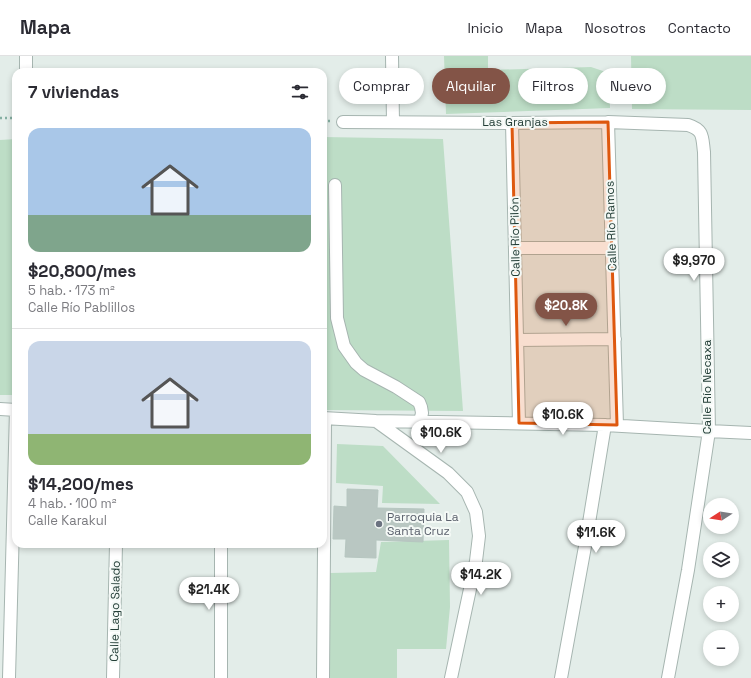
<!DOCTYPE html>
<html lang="es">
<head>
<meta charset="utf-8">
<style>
	:root { --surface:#fff; --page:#f2f2f3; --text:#2b2b33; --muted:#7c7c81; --line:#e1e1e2; --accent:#835447 }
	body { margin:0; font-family:"Space Grotesk",sans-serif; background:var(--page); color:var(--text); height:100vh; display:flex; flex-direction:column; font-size:15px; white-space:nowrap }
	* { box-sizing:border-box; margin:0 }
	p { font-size:13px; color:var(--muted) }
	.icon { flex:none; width:22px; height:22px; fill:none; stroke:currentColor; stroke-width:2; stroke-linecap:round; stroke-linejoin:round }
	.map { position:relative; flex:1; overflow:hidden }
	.drawer { position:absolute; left:12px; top:12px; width:315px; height:480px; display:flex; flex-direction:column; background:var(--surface); border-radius:12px; box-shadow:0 2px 6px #0003 }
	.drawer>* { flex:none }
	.guide { position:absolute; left:339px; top:12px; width:352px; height:36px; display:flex; gap:8px }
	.needle { width:26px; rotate:258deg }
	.tools { position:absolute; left:703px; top:442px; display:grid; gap:8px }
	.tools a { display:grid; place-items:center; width:36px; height:36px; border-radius:50%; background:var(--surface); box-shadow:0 2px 6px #0003; font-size:20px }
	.price { position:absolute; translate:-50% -34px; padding:0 9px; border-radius:14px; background:#fff; color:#222; font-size:13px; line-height:26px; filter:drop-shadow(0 1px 2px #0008) }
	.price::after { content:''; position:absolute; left:50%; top:24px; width:12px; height:9px; margin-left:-6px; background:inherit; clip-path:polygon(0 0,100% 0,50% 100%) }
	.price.selected { background:var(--accent); color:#fff }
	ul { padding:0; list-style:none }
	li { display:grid; align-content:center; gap:8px; height:212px; padding:0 16px }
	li+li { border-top:1px solid var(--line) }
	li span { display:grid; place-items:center; height:124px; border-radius:12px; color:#555 }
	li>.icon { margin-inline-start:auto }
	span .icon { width:72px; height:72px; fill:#fffc; stroke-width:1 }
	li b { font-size:17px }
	h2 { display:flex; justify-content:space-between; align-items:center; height:48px; padding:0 16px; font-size:17px }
	.pill { padding:0 14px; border-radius:18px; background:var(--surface); box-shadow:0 2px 6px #0003; font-size:14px; line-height:36px }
	.pill.selected { background:var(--accent); color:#fff }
	header { display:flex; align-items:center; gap:24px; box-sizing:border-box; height:56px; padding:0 20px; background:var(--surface); border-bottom:1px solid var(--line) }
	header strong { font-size:19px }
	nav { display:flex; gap:22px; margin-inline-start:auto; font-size:14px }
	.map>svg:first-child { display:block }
</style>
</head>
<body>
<header>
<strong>Mapa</strong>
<nav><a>Inicio</a><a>Mapa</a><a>Nosotros</a><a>Contacto</a></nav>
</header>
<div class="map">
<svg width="751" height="622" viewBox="0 0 751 622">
	<rect width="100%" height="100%" fill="#e3ede9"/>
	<path fill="#bdddc6" d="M444 0H488V14L591 11 609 17 610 52 446 58Z
		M631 0H751V54L632 53Z
		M323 81 443 83 463 355 323 354Z
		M16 83V339H0V84Z
		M337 388 383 390 440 448 382 447 383 430 336 427Z
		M449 484 450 551 446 593H397V622H328L330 517 376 516 381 486Z"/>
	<path fill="#b9c7c2" stroke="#b6c6c0" d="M347 433 378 434 377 452 424 453 423 486 376 484V502L345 501 346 483H333L334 450 347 451Z"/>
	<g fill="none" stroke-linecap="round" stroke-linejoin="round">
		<g stroke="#a6b5b0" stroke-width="14">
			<path id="minor" d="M26 0V16
				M392 0 393 66
				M343 66 512 67 608 66 688 69C704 74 702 81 704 96L709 375 688 514 668 622
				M608 66 617 369
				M512 67 519 367
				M335 129 337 262 344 290 356 307 364 314 396 331 419 346 421 351 422 357 420 366
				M515 192H611
				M517 284 615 283
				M0 353 16 354
				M323 362 376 365 605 369 709 375 751 377
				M376 365 448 417 467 436 476 456 479 480 476 505 451 622
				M9 622 16 354
				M113 622 116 488
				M221 622V488
				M323 622 325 362
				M561 622 586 485 605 369"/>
		</g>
		<path stroke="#85afa2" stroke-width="2.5" stroke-dasharray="2 3" stroke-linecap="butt" d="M0 62H16
			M323 65H332"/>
		<use href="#minor" stroke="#fff" stroke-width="12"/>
	</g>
	<path fill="#de580e" fill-opacity="0.2" stroke="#de580e" stroke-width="3" stroke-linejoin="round" d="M608 66 617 369 519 367 512 67Z"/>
	<circle fill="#6b7280" stroke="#f4f9f6" stroke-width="1.5" cx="379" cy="468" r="4"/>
	<g text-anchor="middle" stroke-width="4" stroke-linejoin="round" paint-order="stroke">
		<g font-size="12" fill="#233e37" stroke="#f4f9f6">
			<text x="515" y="70">Las Granjas</text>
			<text transform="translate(611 170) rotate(-92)" y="4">Calle Río Ramos</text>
			<text transform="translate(515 181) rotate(-91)" y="4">Calle Río Pilón</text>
			<text transform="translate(707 331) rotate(-90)" y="4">Calle Río Necaxa</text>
			<text transform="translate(115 555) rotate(-89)" y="4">Calle Lago Salado</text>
		</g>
		<g font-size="12" fill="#5b616d" stroke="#f4f9f6" text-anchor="start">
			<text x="387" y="465">Parroquia La<tspan x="387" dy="14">Santa Cruz</tspan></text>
		</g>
	</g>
</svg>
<div class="tools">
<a><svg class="needle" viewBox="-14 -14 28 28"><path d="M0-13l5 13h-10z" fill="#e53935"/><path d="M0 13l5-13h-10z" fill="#7c7c81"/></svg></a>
<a><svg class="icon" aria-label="layers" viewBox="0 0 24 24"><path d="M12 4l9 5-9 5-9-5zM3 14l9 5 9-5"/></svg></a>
<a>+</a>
<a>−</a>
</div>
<b class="price" style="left:694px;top:226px">$9,970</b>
<b class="price selected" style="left:566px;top:271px">$20.8K</b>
<b class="price" style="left:563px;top:380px">$10.6K</b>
<b class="price" style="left:441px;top:398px">$10.6K</b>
<b class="price" style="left:596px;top:498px">$11.6K</b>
<b class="price" style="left:481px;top:540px">$14.2K</b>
<b class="price" style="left:209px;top:555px">$21.4K</b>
<div class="guide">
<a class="pill">Comprar</a>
<a class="pill selected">Alquilar</a>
<a class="pill">Filtros</a>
<a class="pill">Nuevo</a>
</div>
<section class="drawer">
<h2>7 viviendas<svg class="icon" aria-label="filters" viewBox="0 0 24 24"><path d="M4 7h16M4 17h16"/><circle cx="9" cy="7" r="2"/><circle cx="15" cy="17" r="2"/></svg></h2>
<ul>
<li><span style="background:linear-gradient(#a9c7e8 70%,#7fa58c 0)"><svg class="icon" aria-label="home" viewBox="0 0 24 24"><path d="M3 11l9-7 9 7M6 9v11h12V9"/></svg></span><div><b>$20,800/mes</b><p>5 hab. · 173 m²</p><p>Calle Río Pablillos</p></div></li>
<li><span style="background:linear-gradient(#c9d6e8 75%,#8fb573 0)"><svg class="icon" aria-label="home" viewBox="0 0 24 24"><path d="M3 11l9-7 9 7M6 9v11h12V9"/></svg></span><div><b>$14,200/mes</b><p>4 hab. · 100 m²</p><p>Calle Karakul</p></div></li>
</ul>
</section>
</div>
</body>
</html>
